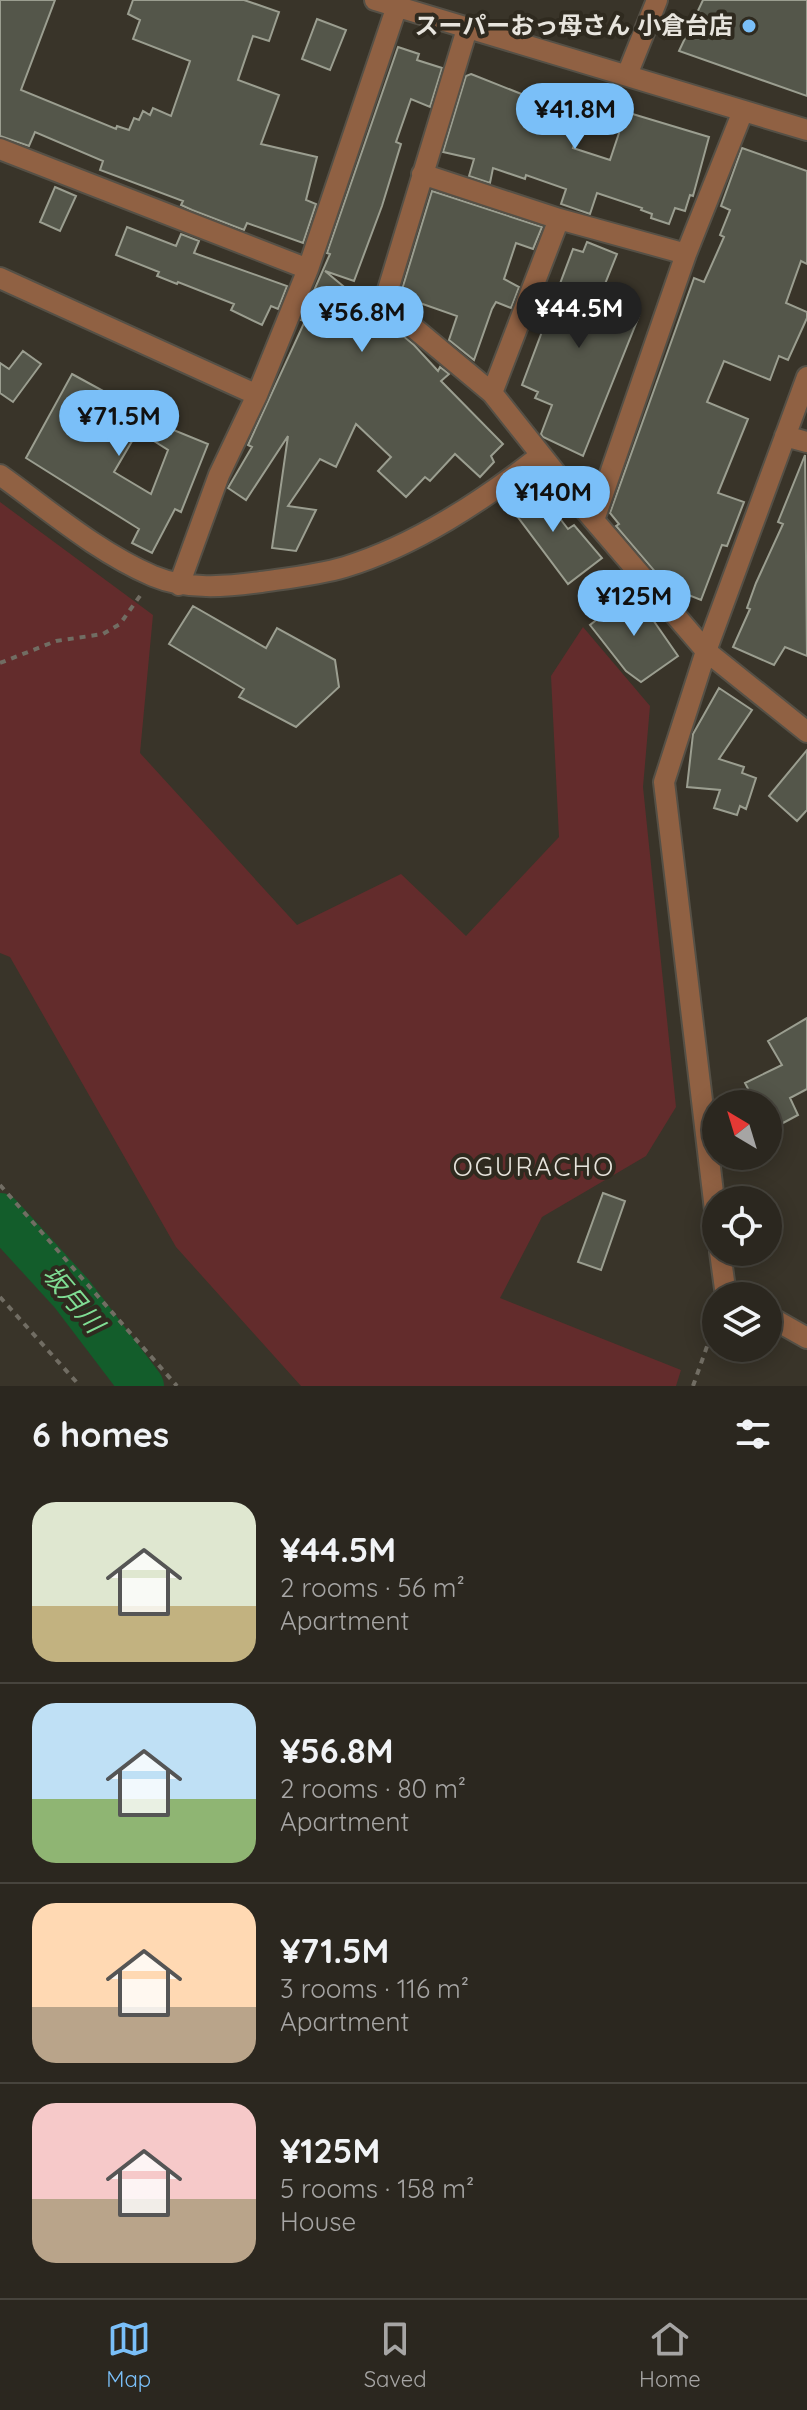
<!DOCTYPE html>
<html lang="en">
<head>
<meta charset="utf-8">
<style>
	:root { --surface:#2b271f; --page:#37332c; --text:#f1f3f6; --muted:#a6a5a4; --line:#47443d; --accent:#7abff8 }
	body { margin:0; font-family:Quicksand,"Noto Sans JP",sans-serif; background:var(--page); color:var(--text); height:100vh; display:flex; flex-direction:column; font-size:30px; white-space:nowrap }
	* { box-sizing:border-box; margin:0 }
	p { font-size:26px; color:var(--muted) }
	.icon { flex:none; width:44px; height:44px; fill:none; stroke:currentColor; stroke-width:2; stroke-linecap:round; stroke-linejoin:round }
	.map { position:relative; height:1386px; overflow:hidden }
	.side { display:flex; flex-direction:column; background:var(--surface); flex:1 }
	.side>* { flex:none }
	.needle { width:52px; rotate:322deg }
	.buttons { position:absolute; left:702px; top:1090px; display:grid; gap:16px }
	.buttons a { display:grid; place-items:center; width:80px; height:80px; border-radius:50%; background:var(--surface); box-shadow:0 4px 20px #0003,0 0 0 2px var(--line); font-size:40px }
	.price { position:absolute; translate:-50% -68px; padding:0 18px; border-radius:28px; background:var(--accent); color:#111; font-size:26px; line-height:52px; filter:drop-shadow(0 2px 4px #0008) }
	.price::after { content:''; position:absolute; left:50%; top:48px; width:24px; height:18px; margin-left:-12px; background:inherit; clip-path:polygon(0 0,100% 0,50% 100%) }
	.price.active { background:#222; color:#fff }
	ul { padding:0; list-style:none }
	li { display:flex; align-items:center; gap:24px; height:200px; padding:0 32px }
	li+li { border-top:2px solid var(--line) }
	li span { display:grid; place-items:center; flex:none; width:224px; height:160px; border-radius:24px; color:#555 }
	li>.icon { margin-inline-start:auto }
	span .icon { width:96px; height:96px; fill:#fffc; stroke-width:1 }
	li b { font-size:34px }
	h2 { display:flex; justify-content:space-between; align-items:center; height:96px; padding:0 32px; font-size:34px }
	.tab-bar { display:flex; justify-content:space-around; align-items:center; height:112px; border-top:2px solid var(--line); background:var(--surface); font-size:22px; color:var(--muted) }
	.tab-bar a { display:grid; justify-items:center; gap:4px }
	.tab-bar .active { color:var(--accent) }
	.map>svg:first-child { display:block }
</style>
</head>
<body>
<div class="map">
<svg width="807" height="1386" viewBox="0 0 807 1386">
	<rect width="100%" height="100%" fill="#393429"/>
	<path fill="#632c2c" d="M0 502 153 615 140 753 297 925 401 874 466 936 559 837 551 676 583 627 650 706 643 787 676 1107 646 1156 542 1217 500 1298 681 1370 676 1386H301L176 1247 10 957 0 953Z"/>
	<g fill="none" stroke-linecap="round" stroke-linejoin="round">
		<path stroke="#135d2b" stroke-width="44" d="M0 1215 72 1294 142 1386"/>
	</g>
	<path fill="#54564a" stroke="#9b9e90" stroke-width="2" fill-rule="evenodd" d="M0 0H55L21 90 116 129 117 126 129 130 134 118 139 120 143 111 150 115 153 108 171 116 190 61 133 39 140 20 128 14 133 0H244L279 12 269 41 253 36 238 80 279 95 261 144 317 157 306 200 316 204 303 243 247 223 244 230 192 210 181 205 183 201 100 170 103 161 35 132 29 146 0 136Z
		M703 0H807V96L679 51Z
		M317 19 346 30 330 70 302 59Z
		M398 47 419 54 417 60 442 68 430 107 411 99 396 142 401 144 382 206 354 281 325 271 414 345 438 371 440 367 449 374 441 381 503 444 491 456 494 462 480 477 455 454 430 481 425 477 406 497 378 471 391 457 356 424 336 467 320 459 288 506 316 510 296 551 272 548 288 436 246 500 228 488 252 447 248 445 305 321 301 320 330 254 327 253Z
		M471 74 539 101 583 112 573 148 610 160 626 112 709 137 693 196 690 195 685 211 675 208 669 224 651 218 652 214 641 210 642 208 597 193 590 214 561 204 566 189 526 175 525 179 493 168 490 183 469 176 474 159 443 152 466 76Z
		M742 148 807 171V264L801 261 786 303 807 312V318L788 360 779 356 770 380 724 361 707 402 748 419 718 493 744 502 727 546 722 545 701 600 668 587 616 526 619 524 610 513 694 278 704 282 724 237 720 235 730 210 721 206Z
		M55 187 76 196 60 231 40 222Z
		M432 191 542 227 533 249 516 243 504 279 519 287 511 308 496 302 492 309 474 360 449 340 457 316 400 296Z
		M127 227 176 246 181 234 199 241 194 253 287 286 278 309 271 306 262 325 231 310 234 304 178 282 177 284 157 276 159 272 116 255Z
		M587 242 617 254 599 299 639 316 583 456 543 437 541 434 552 405 535 398 538 392 522 385 573 249 583 252Z
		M23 351 41 364 13 402 0 393V363L9 369Z
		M72 374 151 417 149 420 208 444 181 512 175 509 152 553 132 543 139 529 26 458ZM138 431 168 450 151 494 114 472Z
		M805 455 807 656 785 647 774 665 733 647 750 609 747 608 756 583 783 524 778 522Z
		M531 481 568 529 574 525 602 558 568 584 505 500Z
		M633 591 678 656 641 682 626 671 590 625Z
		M193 606 266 648 277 628 335 660 339 687 296 727 239 697 244 689 169 644Z
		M719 688 752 710 719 759 744 767 742 773 756 778 746 809 740 806 737 815 714 808 720 790 687 787 693 734Z
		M807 750V810L797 821 769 796Z
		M807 1018V1089L790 1098 798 1115 768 1131V1104H756L745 1083 782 1065 768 1041Z
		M603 1193 625 1201 601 1270 578 1262Z"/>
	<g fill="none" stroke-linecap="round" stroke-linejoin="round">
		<g stroke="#555046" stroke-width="24">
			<path id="minor" d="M375 0 807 130
				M467 29 384 303 492 393 585 510 706 651 807 732
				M627 75 657 0
				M0 149 308 269
				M422 174 559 219 686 254
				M0 278 257 395
				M492 393 559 219
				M785 436 807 442
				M0 475C49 510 97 552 153 576 186 590 226 587 261 582 289 578 318 575 345 567 416 545 482 501 540 456
				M594 520 686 254 743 111
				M179 585 219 475 257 395 308 269 399 0
				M716 1218 664 782 706 651 807 377
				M720 1252 726 1296
				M768 1316 807 1338"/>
		</g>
		<path stroke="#716d63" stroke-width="4" stroke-dasharray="6 6" stroke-linecap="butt" d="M0 663 56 641 103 634 120 624 142 593
			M0 1185 177 1386
			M0 1297 80 1386
			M693 1386 716 1321"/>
		<use href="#minor" stroke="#906143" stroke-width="20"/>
	</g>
	<circle fill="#7abff8" stroke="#2f2a1f" stroke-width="3" cx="749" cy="26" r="8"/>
	<g text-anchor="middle" stroke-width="8" stroke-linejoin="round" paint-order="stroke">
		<g font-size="24" font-weight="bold" fill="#e7e4dd" stroke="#2f2a1f" text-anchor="end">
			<text x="733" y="34">スーパーおっ母さん 小倉台店</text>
		</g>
		<g font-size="26" letter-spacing="2" fill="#e7e4dd" stroke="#2f2a1f">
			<text x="534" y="1176">OGURACHO</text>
		</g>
		<g font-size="26" font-style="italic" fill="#7fdd93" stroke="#2f2a1f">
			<text transform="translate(73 1299) rotate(50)" y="9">坂月川</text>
		</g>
	</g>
</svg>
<div class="buttons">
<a><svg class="needle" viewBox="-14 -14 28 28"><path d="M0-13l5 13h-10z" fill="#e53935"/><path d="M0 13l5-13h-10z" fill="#a6a5a4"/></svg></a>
<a><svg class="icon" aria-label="locate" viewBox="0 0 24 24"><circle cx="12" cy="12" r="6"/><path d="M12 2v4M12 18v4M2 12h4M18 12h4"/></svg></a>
<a><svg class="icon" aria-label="layers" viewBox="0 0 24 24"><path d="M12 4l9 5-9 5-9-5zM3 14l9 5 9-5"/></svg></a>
</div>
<b class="price" style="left:575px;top:151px">¥41.8M</b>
<b class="price active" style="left:579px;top:350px">¥44.5M</b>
<b class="price" style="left:362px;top:354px">¥56.8M</b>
<b class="price" style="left:119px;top:458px">¥71.5M</b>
<b class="price" style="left:553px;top:534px">¥140M</b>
<b class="price" style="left:634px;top:638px">¥125M</b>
</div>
<section class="side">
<h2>6 homes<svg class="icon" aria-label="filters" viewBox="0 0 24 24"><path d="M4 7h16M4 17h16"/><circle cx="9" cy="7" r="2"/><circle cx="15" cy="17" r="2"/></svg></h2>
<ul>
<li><span style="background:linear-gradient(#dfe7d0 65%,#c2b280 0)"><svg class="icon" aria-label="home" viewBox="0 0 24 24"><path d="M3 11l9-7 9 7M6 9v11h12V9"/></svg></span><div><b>¥44.5M</b><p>2 rooms · 56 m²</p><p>Apartment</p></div></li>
<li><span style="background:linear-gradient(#bfe0f5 60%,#8fb573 0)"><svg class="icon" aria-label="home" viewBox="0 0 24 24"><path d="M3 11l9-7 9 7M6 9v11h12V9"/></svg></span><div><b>¥56.8M</b><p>2 rooms · 80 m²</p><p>Apartment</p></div></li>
<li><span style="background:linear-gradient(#ffd9b3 65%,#b9a48a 0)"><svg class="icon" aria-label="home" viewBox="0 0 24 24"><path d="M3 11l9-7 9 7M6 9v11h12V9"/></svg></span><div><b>¥71.5M</b><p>3 rooms · 116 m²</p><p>Apartment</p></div></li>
<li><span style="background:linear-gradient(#f6c9c9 60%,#b9a48a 0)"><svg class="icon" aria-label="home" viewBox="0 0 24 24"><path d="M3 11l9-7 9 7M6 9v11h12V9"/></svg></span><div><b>¥125M</b><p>5 rooms · 158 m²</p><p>House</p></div></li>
</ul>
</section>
<nav class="tab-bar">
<a class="active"><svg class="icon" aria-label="map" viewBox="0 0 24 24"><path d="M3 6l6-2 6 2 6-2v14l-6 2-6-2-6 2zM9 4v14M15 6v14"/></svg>Map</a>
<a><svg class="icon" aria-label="saved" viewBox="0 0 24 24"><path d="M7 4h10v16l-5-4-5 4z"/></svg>Saved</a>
<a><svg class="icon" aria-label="home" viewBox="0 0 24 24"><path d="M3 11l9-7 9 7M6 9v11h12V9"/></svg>Home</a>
</nav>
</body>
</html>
